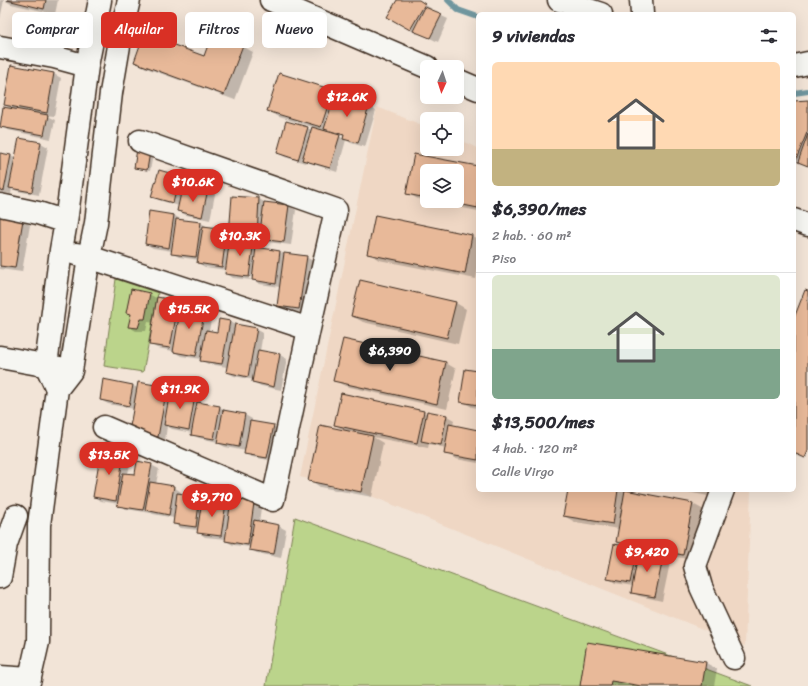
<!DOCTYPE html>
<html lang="es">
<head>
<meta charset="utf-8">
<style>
	:root { --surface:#fff; --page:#f7f7f7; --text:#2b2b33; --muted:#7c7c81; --line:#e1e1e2; --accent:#d93025 }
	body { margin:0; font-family:Sriracha,sans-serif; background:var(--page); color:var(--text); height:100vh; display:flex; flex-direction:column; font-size:15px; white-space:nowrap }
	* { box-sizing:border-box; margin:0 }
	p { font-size:13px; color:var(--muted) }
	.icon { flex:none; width:22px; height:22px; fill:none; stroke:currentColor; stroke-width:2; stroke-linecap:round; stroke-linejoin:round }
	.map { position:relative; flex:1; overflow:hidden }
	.sheet { position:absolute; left:476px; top:12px; width:320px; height:480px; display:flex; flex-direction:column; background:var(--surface); border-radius:6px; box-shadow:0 4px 16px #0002 }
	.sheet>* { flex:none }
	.banner { position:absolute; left:12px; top:12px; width:380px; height:36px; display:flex; gap:8px }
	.needle { width:26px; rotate:183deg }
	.controls { position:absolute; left:420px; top:60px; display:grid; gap:8px }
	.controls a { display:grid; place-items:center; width:44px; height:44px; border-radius:6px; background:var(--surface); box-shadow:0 4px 16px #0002; font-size:20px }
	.price { position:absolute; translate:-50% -34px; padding:0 9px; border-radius:14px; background:var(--accent); color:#fff; font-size:13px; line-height:26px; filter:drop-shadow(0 1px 2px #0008) }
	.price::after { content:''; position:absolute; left:50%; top:24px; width:12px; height:9px; margin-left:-6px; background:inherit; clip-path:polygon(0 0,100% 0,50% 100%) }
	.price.active { background:#222; color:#fff }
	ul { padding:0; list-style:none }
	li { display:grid; align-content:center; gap:8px; height:212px; padding:0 16px }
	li+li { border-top:1px solid var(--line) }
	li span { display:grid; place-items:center; height:124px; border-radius:6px; color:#555 }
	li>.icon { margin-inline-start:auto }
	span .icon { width:72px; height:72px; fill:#fffc; stroke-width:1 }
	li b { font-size:17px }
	h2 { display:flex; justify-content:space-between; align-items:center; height:48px; padding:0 16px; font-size:17px }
	.pill { padding:0 14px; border-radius:6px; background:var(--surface); box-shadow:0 4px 16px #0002; font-size:14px; line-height:36px }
	.pill.active { background:var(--accent); color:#fff }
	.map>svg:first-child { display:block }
</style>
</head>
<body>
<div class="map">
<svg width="808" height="686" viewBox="0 0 808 686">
	<rect width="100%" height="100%" fill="#f2e4d7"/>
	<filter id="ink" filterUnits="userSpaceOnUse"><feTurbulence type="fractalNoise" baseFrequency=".025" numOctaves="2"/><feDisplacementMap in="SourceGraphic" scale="8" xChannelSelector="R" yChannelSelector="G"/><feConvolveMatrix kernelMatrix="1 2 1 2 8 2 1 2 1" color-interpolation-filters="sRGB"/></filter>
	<g filter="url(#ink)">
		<path fill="#efd7c4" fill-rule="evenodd" d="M377 107 427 127V149H457V139L478 148V490H751L745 646 361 492 300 477ZM427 171H457V201H427Z"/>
		<path fill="#bbd48b" stroke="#7b7f54" d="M116 279 158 293 143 372 104 366Z
			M295 517 752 686H266Z"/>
		<path fill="#0003" fill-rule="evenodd" d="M0 0H58L55 14 11 4 4 0 0 19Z
			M398 0H417L432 9 431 11 448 19 438 42 418 32 417 34 388 17Z
			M242 46 253 52 235 100 146 68 135 62 204 57Z
			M54 74 61 78 54 116 45 115 55 120 51 139 8 130 0 126 12 109 5 105Z
			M333 91 343 97V98L369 106 376 110 365 147 351 143 346 140 337 172 310 163 306 161 305 163 285 157 278 153 307 128 312 130 313 127 279 117 268 110ZM336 134 345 136 344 139Z
			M808 101V165L807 164V166L794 161V102Z
			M19 139 41 143 48 147 39 195 17 191 12 188 11 194 0 192V154L11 156 16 159Z
			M138 150 153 154 150 171 138 169 135 167Z
			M415 155 478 167V211L418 199 407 193ZM427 171H457V201H427Z
			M159 171 180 177 187 181 184 194 196 197 208 190 215 194 210 220 186 215 178 211 179 206 159 200 152 196Z
			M233 197 259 199 266 203 289 206 296 210 291 245 267 242 264 240H251L261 245V249L280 252 285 254 306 257 313 261 306 313 285 310 278 305 280 287 260 284 253 280V278L245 274 244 276 252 280 233 278 226 273V270L205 267 198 263 199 260 179 257 172 253V251L153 248 146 244 174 215 181 220 201 223 208 227 227 230 231 232Z
			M0 217 22 221 30 225 22 272 0 269Z
			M376 217 472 236 478 239V267L476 279 379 260 368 253Z
			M808 292V458L801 454 800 456 807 460 794 454V320Z
			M149 294 158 299 179 302 186 306 205 310 212 314 209 331 217 333 220 320 230 322 235 325 256 329 263 333 260 351 280 355 287 359 281 390 261 386 253 382 254 380 234 376 227 372V367L208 364 201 360V359L181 356 173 351 157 348 150 344 154 323 148 322 146 331H136L129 327 132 315 127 313Z
			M456 303 466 309 458 344 363 322 352 316Z
			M446 363 456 369 447 409 345 386 334 380Z
			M478 372V408L472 407 461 401Z
			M133 386 138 388H166L174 392 195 397 202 401 201 404 220 407 227 411V412L245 415 252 419V422L273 426 280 430 274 461 252 457 245 453 246 451 225 447 218 443V442L199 438 192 434V433L172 429 167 426 165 441 137 436 134 409 108 404 101 400Z
			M423 412 428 414 447 416 454 420 453 426 478 431V463L456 459 445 453 446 448 429 444 428 448 373 437 383 443 372 497 320 487 310 480 346 431 335 425Z
			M124 454 131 458 128 474 135 476 151 465 159 469 156 484 174 487 181 492 180 494 199 497 206 501 226 504 231 508 262 501 259 522 279 526 286 530 281 558 257 553 250 549V547L233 545 226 541V539L205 537 198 532V530L181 528 174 524V518L153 514 151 513 126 509 118 505 119 504 101 501 94 497 104 463Z
			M569 490H623L626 492 693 504 704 510 694 560 665 555 671 558 662 601 639 596 632 592 633 586 615 583 608 578 627 547 617 541 619 529 575 522 564 516Z
			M677 490H725L724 499Z
			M588 643 706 663 717 669 714 686H581Z"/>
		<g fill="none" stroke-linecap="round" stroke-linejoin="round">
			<path stroke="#70969e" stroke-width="6" d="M448 0 458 10 478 17
				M794 93 808 91"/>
		</g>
		<path fill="#e8b999" stroke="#3b2a1e" d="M7 0H46L44 9Z
			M397 0H419L425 4 410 30 387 17Z
			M425 7 442 14 430 38 413 31Z
			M144 34 204 56 212 34 243 45 224 95 134 62Z
			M11 65 54 73 47 113 4 105Z
			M279 73 333 90 321 127 267 111Z
			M335 95 369 105 358 143 343 139 344 135 324 129Z
			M808 100V130L796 160 794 159V101Z
			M3 107 48 115 44 135 0 127Z
			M286 121 308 127 298 160 277 153Z
			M312 127 340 135 330 168 302 160Z
			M808 134V166L798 162Z
			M19 138 41 142 32 192 9 188Z
			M137 149 150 152 147 170 134 168Z
			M0 153 11 155 4 191 0 190Z
			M414 154 478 166V208L444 201H457V171H427V198L406 194Z
			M159 170 180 176 173 203 151 197Z
			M197 187 208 189 202 217 177 211 181 193 195 196Z
			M232 196 259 198 257 237 229 235Z
			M264 202 289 205 284 242 259 239Z
			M149 211 174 215 169 248 145 244Z
			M375 215 472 235 465 274 367 254Z
			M0 216 23 220 15 268 0 266Z
			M176 219 201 222 196 257 171 254Z
			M203 226 227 229 222 267 197 263Z
			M230 237 254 240 249 277 225 274Z
			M256 247 280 251 276 284 252 280Z
			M284 253 307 256 299 309 277 306Z
			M360 280 456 302 447 338 351 316Z
			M131 289 150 293 145 319H141L138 328 128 327 131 314 126 313Z
			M805 290 808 291V451L805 458 794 453V318Z
			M157 297 179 301 170 348 149 345Z
			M181 305 205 309 196 356 173 352Z
			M219 319 230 321 222 364 200 361 206 330 217 332Z
			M235 324 257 328 248 377 226 372Z
			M343 339 446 362 437 404 333 381Z
			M258 350 280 354 274 387 252 382Z
			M465 369 478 371V405L460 402Z
			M103 379 133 385 129 406 100 400Z
			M138 382 167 387 158 437 129 432Z
			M170 391 195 396 189 430 164 425Z
			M341 393 424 411 417 443 334 425Z
			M197 402 220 406 214 439 191 435Z
			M223 410 245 414 239 447 217 443Z
			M427 411 447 415 441 445 421 441Z
			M250 421 274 425 267 458 244 454Z
			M449 424 478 430V460L444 454Z
			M320 425 373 436 361 492 308 481Z
			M106 450 124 453 116 501 93 497 99 462H104Z
			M137 461 152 464 143 510 117 506 123 473 135 474Z
			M150 482 174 486 169 515 145 510Z
			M568 490H618L613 524 563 516Z
			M625 490 693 503 683 555 616 542Z
			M177 493 200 496 196 527 173 524Z
			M232 493 255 496 248 545 225 541Z
			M202 500 226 503 221 536 197 533Z
			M254 520 279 525 274 554 249 550Z
			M614 544 637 548 630 583 607 579Z
			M639 549 664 553 655 597 631 593Z
			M587 642 706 662 702 686H642L611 681 610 686H580Z"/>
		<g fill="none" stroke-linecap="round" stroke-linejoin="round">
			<g stroke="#3b2a1e" stroke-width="25">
				<path id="minor" d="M559 0 601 14
					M641 0 642 14
					M0 47 54 57 87 66
					M794 66 808 63
					M0 205 38 213 66 222
					M76 254 89 257 309 329
					M0 357 60 368
					M57 389 46 365 61 250 66 222 87 66 100 0
					M104 427 273 500 309 329 336 210 140 141
					M723 490 695 566 701 587 734 658
					M0 577 6 544 16 516
					M0 677 30 679
					M28 686 38 642 39 525 57 389 71 371 89 257 96 223 111 93 121 34 129 0"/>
			</g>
			<g stroke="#3b2a1e" stroke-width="25">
				<path id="highway" d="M271 0 427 67
					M457 80 478 89
					M794 220 808 225"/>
			</g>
			<use href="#minor" stroke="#f6f6f2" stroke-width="22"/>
			<use href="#highway" stroke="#f6f6f2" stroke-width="22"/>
		</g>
	</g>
</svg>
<div class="controls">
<a><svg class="needle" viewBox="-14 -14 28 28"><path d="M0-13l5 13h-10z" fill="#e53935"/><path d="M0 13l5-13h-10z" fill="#7c7c81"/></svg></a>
<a><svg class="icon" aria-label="locate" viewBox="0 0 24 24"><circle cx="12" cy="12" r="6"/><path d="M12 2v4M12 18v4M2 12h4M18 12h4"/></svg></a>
<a><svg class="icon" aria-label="layers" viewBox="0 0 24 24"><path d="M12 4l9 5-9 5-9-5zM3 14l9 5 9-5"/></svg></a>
</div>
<b class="price" style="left:347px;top:118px">$12.6K</b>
<b class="price" style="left:193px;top:203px">$10.6K</b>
<b class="price" style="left:240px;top:257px">$10.3K</b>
<b class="price" style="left:189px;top:330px">$15.5K</b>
<b class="price active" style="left:390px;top:372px">$6,390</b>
<b class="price" style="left:180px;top:410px">$11.9K</b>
<b class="price" style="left:109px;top:476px">$13.5K</b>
<b class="price" style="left:212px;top:518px">$9,710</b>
<b class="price" style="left:647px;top:573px">$9,420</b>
<div class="banner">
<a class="pill">Comprar</a>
<a class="pill active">Alquilar</a>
<a class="pill">Filtros</a>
<a class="pill">Nuevo</a>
</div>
<section class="sheet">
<h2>9 viviendas<svg class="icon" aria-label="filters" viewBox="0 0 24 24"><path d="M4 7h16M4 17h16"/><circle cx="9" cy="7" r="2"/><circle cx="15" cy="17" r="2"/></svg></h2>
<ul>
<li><span style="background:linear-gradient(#ffd9b3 70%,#c2b280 0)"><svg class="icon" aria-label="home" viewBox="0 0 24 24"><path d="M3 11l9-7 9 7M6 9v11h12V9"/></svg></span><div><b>$6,390/mes</b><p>2 hab. · 60 m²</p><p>Piso</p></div></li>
<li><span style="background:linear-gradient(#dfe7d0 60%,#7fa58c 0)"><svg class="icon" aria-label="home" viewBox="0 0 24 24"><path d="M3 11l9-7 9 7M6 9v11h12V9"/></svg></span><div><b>$13,500/mes</b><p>4 hab. · 120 m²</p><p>Calle Virgo</p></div></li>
</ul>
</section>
</div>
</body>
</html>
